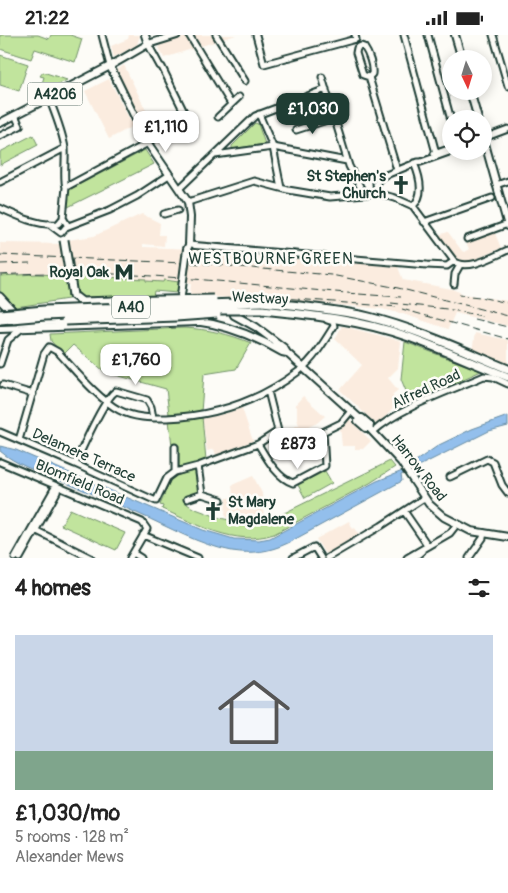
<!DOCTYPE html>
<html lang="en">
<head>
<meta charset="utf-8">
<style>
	:root { --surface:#fff; --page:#f6f6f6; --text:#222; --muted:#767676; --accent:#1f3d34 }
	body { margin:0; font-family:Pangolin,sans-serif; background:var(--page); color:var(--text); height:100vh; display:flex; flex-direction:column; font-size:19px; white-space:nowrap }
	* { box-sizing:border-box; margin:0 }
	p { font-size:16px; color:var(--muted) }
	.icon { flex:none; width:28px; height:28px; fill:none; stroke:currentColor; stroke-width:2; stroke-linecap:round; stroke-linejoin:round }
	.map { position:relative; height:523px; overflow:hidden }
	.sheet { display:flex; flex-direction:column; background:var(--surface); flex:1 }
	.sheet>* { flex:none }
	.needle { width:32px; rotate:176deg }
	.controls { position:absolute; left:442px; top:15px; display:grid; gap:10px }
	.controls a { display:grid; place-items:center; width:50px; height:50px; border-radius:50%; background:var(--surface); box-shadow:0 2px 12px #0003; font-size:25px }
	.price { position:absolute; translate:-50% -42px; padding:0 11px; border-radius:10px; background:#fff; color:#222; font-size:16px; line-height:32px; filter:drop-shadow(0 1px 2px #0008) }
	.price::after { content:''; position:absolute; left:50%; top:30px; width:15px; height:11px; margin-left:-8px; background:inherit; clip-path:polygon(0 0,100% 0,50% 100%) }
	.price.current { background:var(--accent); color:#fff }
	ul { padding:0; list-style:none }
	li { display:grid; align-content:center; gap:10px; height:265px; padding:0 15px }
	li span { display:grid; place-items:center; height:155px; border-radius:0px; color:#555 }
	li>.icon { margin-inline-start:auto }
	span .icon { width:90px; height:90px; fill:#fffc; stroke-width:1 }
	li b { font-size:21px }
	h2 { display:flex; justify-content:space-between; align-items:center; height:60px; padding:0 15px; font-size:21px }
	.status { display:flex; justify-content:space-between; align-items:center; height:35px; padding:0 25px; background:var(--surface); direction:ltr }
	.status svg { height:14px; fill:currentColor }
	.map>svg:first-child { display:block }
</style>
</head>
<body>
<div class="status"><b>21:22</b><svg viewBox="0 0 49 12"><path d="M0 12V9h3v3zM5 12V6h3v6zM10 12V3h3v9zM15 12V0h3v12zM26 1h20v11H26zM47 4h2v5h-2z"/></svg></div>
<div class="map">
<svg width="508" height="523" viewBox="0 0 508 523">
	<rect width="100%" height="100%" fill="#fdfcf7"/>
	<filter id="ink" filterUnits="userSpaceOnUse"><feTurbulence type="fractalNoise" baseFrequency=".02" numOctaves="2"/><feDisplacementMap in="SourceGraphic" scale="10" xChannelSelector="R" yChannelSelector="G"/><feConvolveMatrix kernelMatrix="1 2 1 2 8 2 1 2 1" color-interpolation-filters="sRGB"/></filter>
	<g filter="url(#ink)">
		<path fill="#fbecdf" d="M129 0H140L137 10 114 22 111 11 128 4Z
			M193 0H236L164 23 158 10Z
			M124 30 157 98 149 102 118 40 117 35Z
			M109 44 133 91 109 104 85 56Z
			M142 179 160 188 159 200H165L164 211 143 209V212L195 214 398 232 403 245 452 254 464 259 508 266V291L455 278 448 294 403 279 382 274 297 266 190 261 191 248 164 245 163 247 146 246V244L80 240 37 239 0 241V208L68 209V205L94 201Z
			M494 196 501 213 468 228 456 223 438 200 448 197 462 216 464 217 469 214 466 207Z
			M342 291 401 306 398 333 388 343 398 355 392 360 399 368 377 390 340 355 362 330 335 304Z
			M475 298 508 305V330L472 316Z
			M303 361 325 381 317 388 304 394 305 397 298 400 296 396 290 399 288 394 299 390 297 384V372L295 370Z
			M242 373 253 406 216 420 214 414 207 416 202 382 220 380Z
			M349 384 371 406 363 414H355V411H342L340 392Z
			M253 441 262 458 264 482 253 484V488H243L227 484 225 479 226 467 227 463 233 462 232 450Z
			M349 486 353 494 355 493 359 499 326 519 324 517 316 504Z"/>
		<path fill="#c1e49d" stroke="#709068" d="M0 0H38L49 4 51 0H70L82 4 75 27 35 14 31 24 0 14Z
			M0 20 28 29 19 56 0 50Z
			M43 37 67 45 32 63 35 54 40 55 44 42 40 41Z
			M255 88 258 89 265 109 232 114V111Z
			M33 100 38 110 0 130V117Z
			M145 115 154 129 66 173 68 157 71 154Z
			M37 239 146 244V246L163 247 164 245 179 247 177 258 154 256 153 262H81L16 272 0 256V241Z
			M184 293C208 294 229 299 251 308L236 334 204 339 201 377 169 379 166 354 105 337 73 310 63 320 51 306 50 299Z
			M405 307 481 336 411 368 401 344Z
			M202 382 206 425 181 433 179 432V410L172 411 169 385Z
			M390 426 395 432 370 448 274 499C235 512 197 489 162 474L163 471 160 470 171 443 197 434 200 458 186 463 187 469 193 473 220 483 243 488 268 486Z
			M325 436 332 448 305 463 298 450Z
			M70 474 125 498 116 515 61 490Z"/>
		<path fill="#93bfec" stroke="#658ba2" d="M508 381V391L489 396 401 440 402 446 288 508C269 517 252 519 232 516 199 510 169 492 139 479 111 466 83 455 54 443 36 436 15 429 0 416V411L16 415 203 495 234 504 259 505 270 503 377 446 400 437 439 410 472 394Z"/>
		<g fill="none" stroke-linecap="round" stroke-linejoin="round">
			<path stroke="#d1d6d0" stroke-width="5" stroke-dasharray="5 2.5" stroke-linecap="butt" d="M324 86 330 85"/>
			<g stroke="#1f3d34" stroke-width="9">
				<path id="minor" d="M102 0 110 31
					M189 0 231 69
					M216 0 245 46
					M256 0 264 29 356 4 355 0
					M404 0 436 118
					M428 0 451 85
					M493 0 508 51
					M361 11 364 12C369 19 373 31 372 39L369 42 363 40 356 18 357 13Z
					M322 42 349 131 364 159
					M369 42 397 135
					M49 63C55 79 62 95 65 113 66 123 63 145 66 152L63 183 68 191
					M218 82 239 62
					M296 95 324 86
					M0 101 20 91 15 80
					M484 103 508 94
					M147 107 187 87 188 85 162 32 160 31 148 9
					M434 119 451 113
					M215 120 273 112 259 79
					M0 147 65 113
					M496 150 508 146
					M66 152 148 108
					M180 153 255 81 326 54
					M281 153 273 112 347 126
					M377 158 376 148 381 142 418 127H421L452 116
					M188 167 254 146 288 155 330 162 377 158 395 163 413 171 454 226C467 237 494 221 508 215
					M413 171C425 160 420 142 414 128
					M0 173C17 181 38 191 58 189L63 183
					M164 179 178 175
					M424 187 492 163
					M49 189 61 198 66 192 110 175 137 161 169 140
					M467 204 508 189
					M189 210 427 230 447 231 454 226
					M454 249 455 239 460 230
					M0 261 13 275
					M0 266 9 275
					M0 329 8 305 22 293
					M3 350 33 359
					M0 397 75 429 156 466 167 443 175 437 198 431 258 409 278 396 268 356
					M373 397C400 372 450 356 484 341L493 342 508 349
					M19 405 44 319 49 312 58 317C74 334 99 365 119 375 134 383 150 383 167 383 215 381 261 365 299 336 314 324 324 307 334 291L333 287 327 285
					M300 408 341 388 351 376
					M258 409C266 422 277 443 293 448L325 431 323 397
					M175 412V437
					M0 427 142 487 147 494 130 523
					M75 429C82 414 104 363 116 356L147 365 151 372 153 383
					M198 431 202 459
					M450 442 487 424 493 427 502 450 508 458
					M187 464 202 459 221 465
					M404 476 428 511
					M33 494 91 523
					M143 500 198 523
					M133 518 141 523
					M15 523 54 454 58 452
					M20 523 57 457 58 452
					M293 523 314 512 321 523
					M327 523 381 491 424 463
					M407 523 450 498 457 489
					M414 523 422 516
					M469 523 483 503 484 498"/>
			</g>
			<g stroke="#1f3d34" stroke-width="10">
				<path id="major" d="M145 0 148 9
					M455 0 462 24
					M110 31 147 107 188 167 190 182 189 210
					M470 56 478 84
					M0 88 110 31 148 9 177 0
					M484 105 508 191
					M234 280 256 292 284 313 287 318 359 383H362L370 390 369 393
					M195 286C227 290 255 301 282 317L287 318
					M0 294 198 287
					M359 383 358 386 366 393H369L401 427 429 469 444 482 471 496 508 502"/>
			</g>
			<g stroke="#1f3d34" stroke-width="11">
				<path id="highway" d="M73 260 82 267 113 266
					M263 267C298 271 334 274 369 282 417 294 462 315 508 334
					M262 275C312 280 362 285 409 302 442 314 475 329 508 342
					M20 287 65 286"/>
			</g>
			<use href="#minor" stroke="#fdfcf7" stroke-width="5"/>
			<use href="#major" stroke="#fdfcf7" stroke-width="6"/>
			<use href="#highway" stroke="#fdfcf7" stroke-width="7"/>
			<path stroke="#1f3d34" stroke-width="1" stroke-dasharray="8 4" stroke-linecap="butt" d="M0 220 206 229 331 240 398 253 508 281
				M0 229 30 228
				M0 240C134 231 268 254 401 262
				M244 260 398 272
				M459 260 480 262 508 268
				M391 268 447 274 482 281
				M402 274 508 304
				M474 284 508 292"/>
			<g stroke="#1f3d34" stroke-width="10" stroke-linecap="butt">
				<path id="major-bridge" d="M181 260 187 214 189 210"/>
			</g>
			<g stroke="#1f3d34" stroke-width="11" stroke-linecap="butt">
				<path id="highway-bridge" d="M64 205 73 260
					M113 266 213 264
					M0 279 44 275 263 267
					M0 285 45 281 177 275H262
					M65 286 176 282 217 279"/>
			</g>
			<use href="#major-bridge" stroke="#fdfcf7" stroke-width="6"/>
			<use href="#highway-bridge" stroke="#fdfcf7" stroke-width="7"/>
		</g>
	</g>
	<defs>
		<g id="church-bare" transform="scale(1.5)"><path d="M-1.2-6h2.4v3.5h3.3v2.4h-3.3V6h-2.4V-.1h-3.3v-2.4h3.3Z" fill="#1f3d34" stroke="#fdfcf7" stroke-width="2.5" paint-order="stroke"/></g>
		<g id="metro-bare" transform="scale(1.5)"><path d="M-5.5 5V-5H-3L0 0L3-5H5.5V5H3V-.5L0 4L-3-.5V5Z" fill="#1f3d34" stroke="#fdfcf7" stroke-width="2.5" paint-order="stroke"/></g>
	</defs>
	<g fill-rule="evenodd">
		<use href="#church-bare" x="401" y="150"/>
		<use href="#metro-bare" x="124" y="237"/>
		<use href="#church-bare" x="213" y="476"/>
	</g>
	<g text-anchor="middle" stroke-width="5" stroke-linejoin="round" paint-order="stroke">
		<g fill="#fdfcf7" stroke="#62766e" stroke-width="1">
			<rect x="27.5" y="47.5" width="55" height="23" rx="4"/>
			<rect x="112" y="260.5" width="38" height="23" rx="4"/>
		</g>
		<g font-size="14" font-weight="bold" fill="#1f3d34">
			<text x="55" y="64">A4206</text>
			<text x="131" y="277">A40</text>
		</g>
		<g font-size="15" font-weight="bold" fill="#1f3d34" stroke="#fdfcf7" text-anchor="end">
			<text x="386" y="146">St Stephen's<tspan x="386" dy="17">Church</tspan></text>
			<text x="109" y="242">Royal Oak</text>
			<text x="228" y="472" text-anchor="start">St Mary<tspan x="228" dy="17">Magdalene</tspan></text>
		</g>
		<g font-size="15" fill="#1f3d34" stroke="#fdfcf7">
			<text transform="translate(260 263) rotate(3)" y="5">Westway</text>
			<text transform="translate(426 354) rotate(-25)" y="5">Alfred Road</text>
			<text transform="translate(84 420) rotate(24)" y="5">Delamere Terrace</text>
			<text transform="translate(419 433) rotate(52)" y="5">Harrow Road</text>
			<text transform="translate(80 447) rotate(23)" y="5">Blomfield Road</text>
		</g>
		<g font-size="16" letter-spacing="1" fill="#1f3d34" stroke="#fdfcf7">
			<text x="271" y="229">WESTBOURNE GREEN</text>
		</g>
	</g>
</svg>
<div class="controls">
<a><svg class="needle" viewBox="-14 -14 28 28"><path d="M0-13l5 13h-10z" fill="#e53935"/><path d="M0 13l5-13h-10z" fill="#767676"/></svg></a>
<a><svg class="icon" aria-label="locate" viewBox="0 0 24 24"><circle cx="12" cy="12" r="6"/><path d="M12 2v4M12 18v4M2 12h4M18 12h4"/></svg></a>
</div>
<b class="price current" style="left:313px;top:100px">£1,030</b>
<b class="price" style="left:166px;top:118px">£1,110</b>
<b class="price" style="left:136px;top:351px">£1,760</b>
<b class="price" style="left:298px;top:435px">£873</b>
</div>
<section class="sheet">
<h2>4 homes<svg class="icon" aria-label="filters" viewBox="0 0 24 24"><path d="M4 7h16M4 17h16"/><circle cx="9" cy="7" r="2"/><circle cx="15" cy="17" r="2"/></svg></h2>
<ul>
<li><span style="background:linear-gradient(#c9d6e8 75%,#7fa58c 0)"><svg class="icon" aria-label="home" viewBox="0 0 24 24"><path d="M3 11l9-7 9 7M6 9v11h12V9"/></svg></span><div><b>£1,030/mo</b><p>5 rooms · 128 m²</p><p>Alexander Mews</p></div></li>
</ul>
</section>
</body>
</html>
